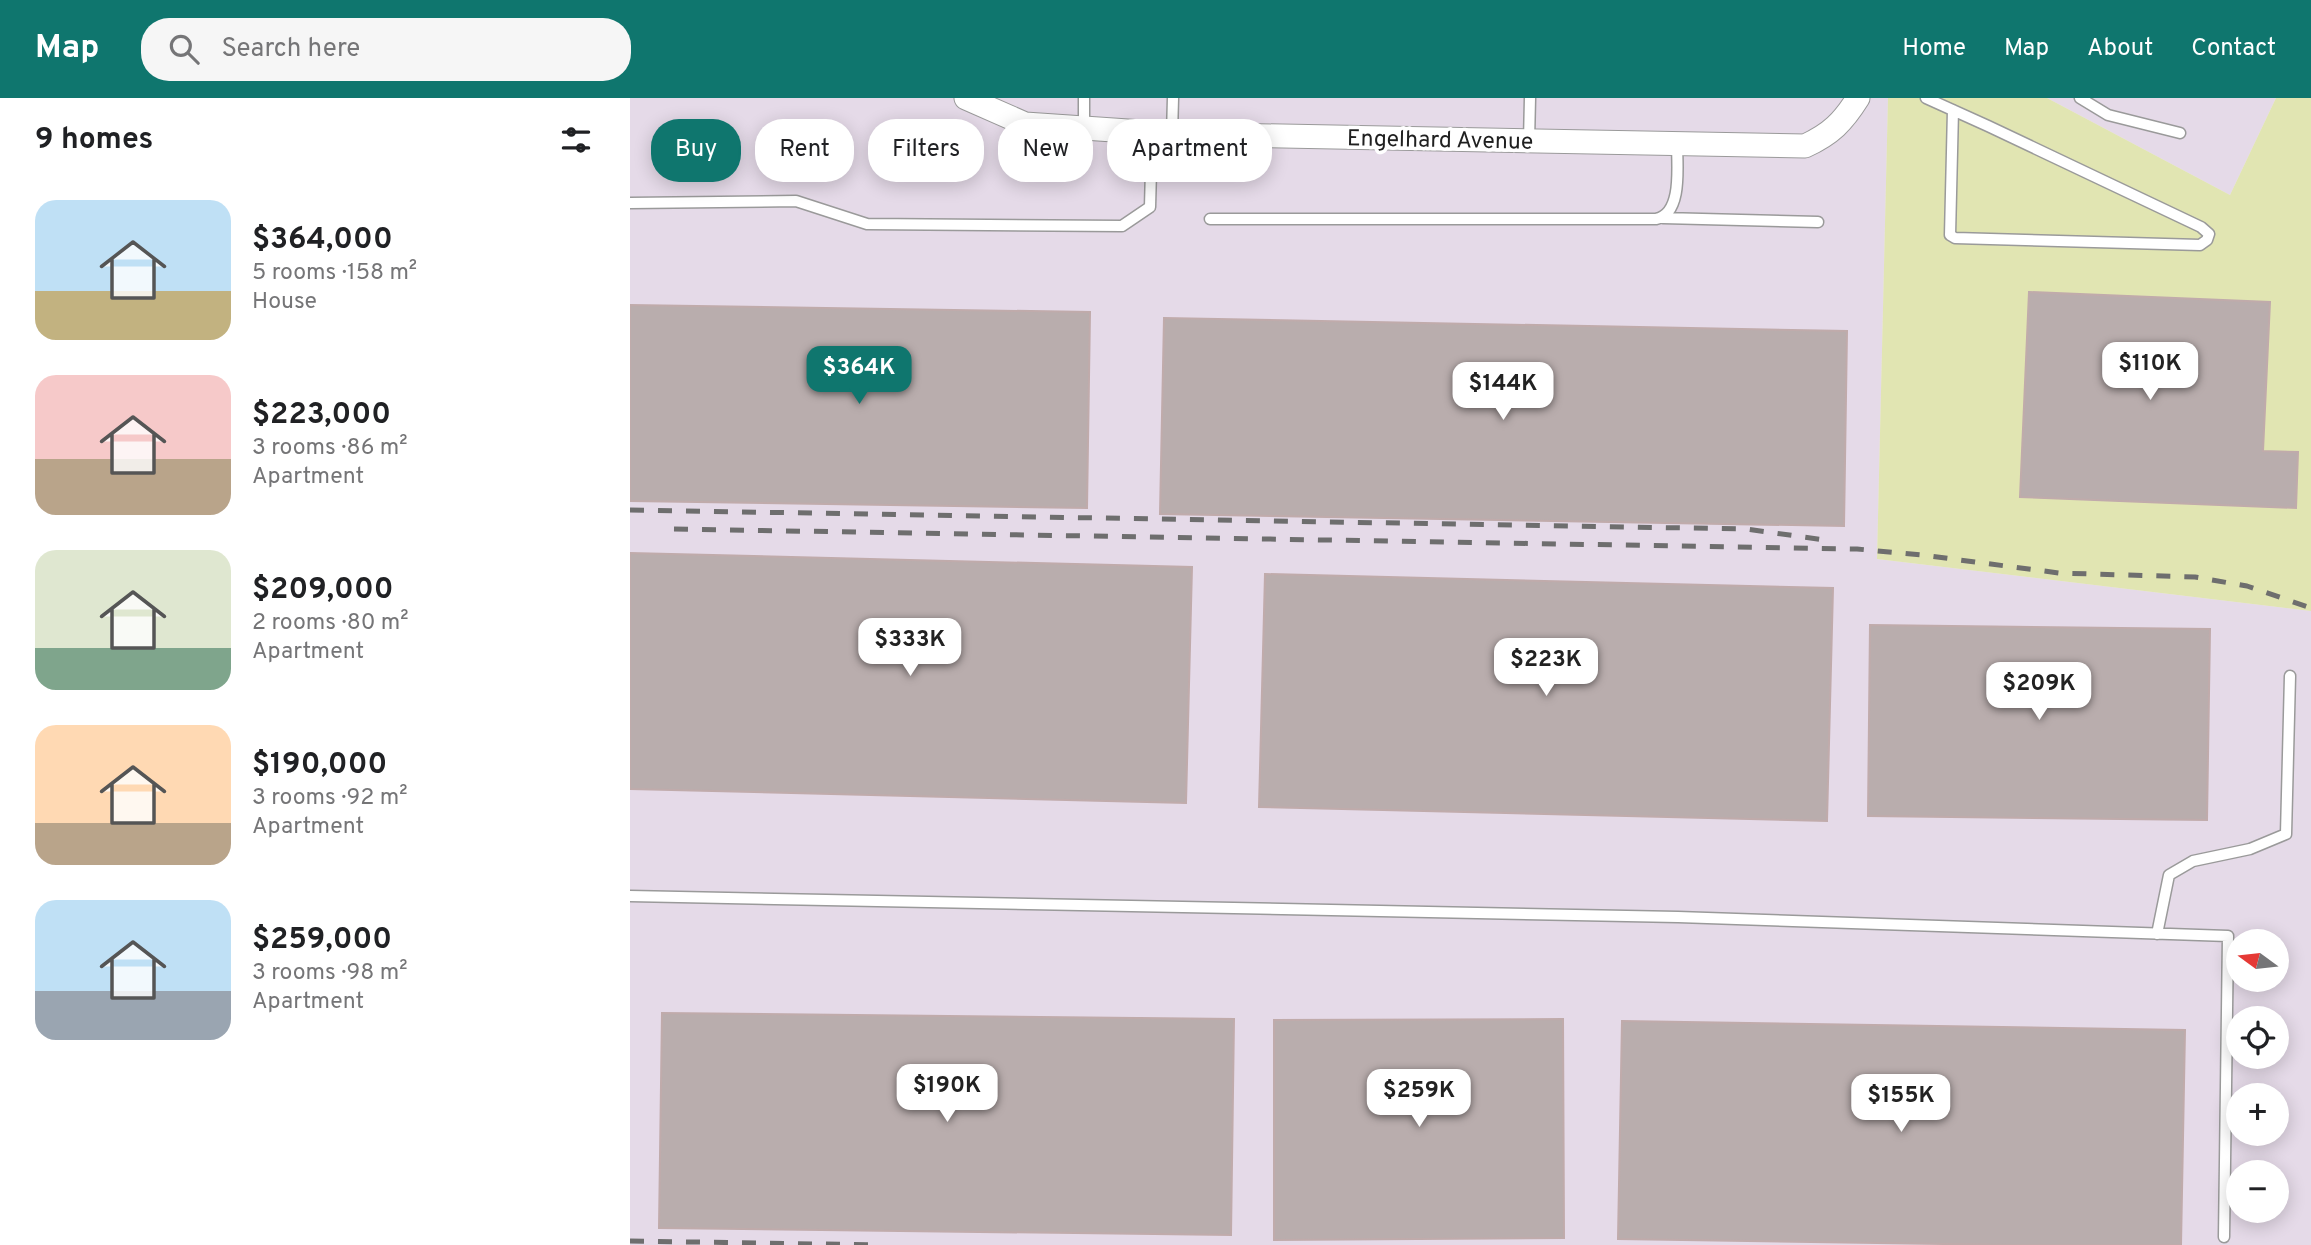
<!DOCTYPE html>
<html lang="en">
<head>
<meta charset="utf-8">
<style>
	:root { --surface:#fff; --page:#f6f6f6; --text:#202124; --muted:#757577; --accent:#0f766e }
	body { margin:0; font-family:Overpass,sans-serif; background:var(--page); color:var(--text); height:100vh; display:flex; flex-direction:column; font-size:26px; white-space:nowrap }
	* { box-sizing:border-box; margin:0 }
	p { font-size:23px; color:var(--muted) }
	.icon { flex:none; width:38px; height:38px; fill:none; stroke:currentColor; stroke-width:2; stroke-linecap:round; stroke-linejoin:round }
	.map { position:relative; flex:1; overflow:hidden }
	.side { display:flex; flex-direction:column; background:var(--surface); width:630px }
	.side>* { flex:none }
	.banner { position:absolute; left:21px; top:21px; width:665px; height:63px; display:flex; gap:14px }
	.needle { width:46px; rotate:285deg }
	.tools { position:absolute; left:1596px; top:831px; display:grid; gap:14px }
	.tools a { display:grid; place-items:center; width:63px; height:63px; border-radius:50%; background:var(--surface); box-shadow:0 4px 18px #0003; font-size:35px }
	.price { position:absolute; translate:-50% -60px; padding:0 16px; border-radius:14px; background:#fff; color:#222; font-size:23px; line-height:46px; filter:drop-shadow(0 2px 4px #0008) }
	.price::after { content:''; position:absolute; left:50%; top:42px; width:21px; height:16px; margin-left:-10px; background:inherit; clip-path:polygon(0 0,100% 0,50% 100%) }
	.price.current { background:var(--accent); color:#fff }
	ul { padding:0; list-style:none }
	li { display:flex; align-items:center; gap:21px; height:175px; padding:0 35px }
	li span { display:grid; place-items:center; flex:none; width:196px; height:140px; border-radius:21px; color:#555 }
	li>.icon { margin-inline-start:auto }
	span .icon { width:84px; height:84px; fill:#fffc; stroke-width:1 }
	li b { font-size:30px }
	h2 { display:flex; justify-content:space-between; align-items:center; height:84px; padding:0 35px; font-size:30px }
	.pill { padding:0 24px; border-radius:28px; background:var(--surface); box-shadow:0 4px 18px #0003; font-size:24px; line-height:63px }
	.pill.current { background:var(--accent); color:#fff }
	header { display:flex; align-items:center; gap:42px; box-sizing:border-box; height:98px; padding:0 35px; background:var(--accent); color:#fff }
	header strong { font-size:33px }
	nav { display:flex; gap:38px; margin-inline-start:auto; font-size:24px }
	.search { width:490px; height:63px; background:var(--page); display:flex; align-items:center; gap:18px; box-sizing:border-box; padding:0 24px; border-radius:28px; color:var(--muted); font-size:26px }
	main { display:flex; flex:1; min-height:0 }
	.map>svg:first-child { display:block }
</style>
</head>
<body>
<header>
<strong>Map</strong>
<div class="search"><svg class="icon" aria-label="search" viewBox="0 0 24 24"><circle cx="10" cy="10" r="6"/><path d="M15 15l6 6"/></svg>Search here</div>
<nav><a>Home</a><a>Map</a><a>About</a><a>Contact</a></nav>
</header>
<main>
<section class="side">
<h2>9 homes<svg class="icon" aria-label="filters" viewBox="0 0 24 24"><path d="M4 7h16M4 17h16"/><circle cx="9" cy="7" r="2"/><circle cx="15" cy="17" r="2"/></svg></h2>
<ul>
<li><span style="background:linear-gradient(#bfe0f5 65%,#c2b280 0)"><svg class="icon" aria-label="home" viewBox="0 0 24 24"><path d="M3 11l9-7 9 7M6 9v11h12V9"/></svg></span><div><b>$364,000</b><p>5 rooms · 158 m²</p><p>House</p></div></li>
<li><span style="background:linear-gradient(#f6c9c9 60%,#b9a48a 0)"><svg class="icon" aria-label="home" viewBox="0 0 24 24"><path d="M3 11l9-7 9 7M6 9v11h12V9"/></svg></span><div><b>$223,000</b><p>3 rooms · 86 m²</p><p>Apartment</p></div></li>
<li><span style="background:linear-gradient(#dfe7d0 70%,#7fa58c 0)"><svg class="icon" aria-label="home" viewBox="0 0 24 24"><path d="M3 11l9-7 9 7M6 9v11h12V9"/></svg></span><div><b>$209,000</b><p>2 rooms · 80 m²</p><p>Apartment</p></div></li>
<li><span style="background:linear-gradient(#ffd9b3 70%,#b9a48a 0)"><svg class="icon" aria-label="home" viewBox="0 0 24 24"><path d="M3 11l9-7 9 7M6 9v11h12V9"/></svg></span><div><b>$190,000</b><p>3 rooms · 92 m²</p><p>Apartment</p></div></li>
<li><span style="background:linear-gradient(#bfe0f5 65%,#9aa5b1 0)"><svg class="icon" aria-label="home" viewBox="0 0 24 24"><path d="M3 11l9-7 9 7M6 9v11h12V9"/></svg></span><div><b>$259,000</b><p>3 rooms · 98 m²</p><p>Apartment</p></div></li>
</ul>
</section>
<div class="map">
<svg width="1681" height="1147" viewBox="0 0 1681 1147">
	<rect width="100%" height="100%" fill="#f0eae8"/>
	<path fill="#e5dae8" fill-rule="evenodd" d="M0 0H1258L1247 461 1681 513V1147H0ZM1608 844H1647V882H1608ZM1608 920H1647V959H1608ZM1608 998H1647V1036H1608ZM1608 1074H1647V1113H1608Z
		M1417 0H1646L1600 97Z"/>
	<path fill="#e1e5b2" d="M1258 0H1417L1600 97 1646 0H1681V513L1247 461Z"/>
	<path fill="#b9adad" stroke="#c0abab" stroke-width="2" d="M1399 194 1640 204 1633 353 1668 354 1666 410 1390 399Z
		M0 207 460 214 457 410 0 403Z
		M534 220 1217 233 1214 428 530 416Z
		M0 455 562 469 556 705 0 691Z
		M635 476 1203 490 1197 723 629 709Z
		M1240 527 1580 531 1577 722 1238 718Z
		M32 915 604 921 601 1137 29 1130Z
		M933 921 934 1140 644 1142V922Z
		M992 923 1555 932 1551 1147H1378L988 1141Z"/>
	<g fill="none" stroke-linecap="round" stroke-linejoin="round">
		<g stroke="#9a9a9a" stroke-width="13">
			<path id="lane" d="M454 0V30
				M1296 0 1358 28 1571 129 1579 136 1577 142 1570 147 1325 140 1320 137 1323 12
				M1450 0 1478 17 1550 35
				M542 36 543 0
				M899 43 900 0
				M0 105 166 103 237 126 492 128 520 109 522 34
				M1033 120 1188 124
				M580 121H1026C1053 116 1047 67 1047 46
				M0 798 1048 819 1598 838 1594 1139
				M1527 836 1539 777 1563 763 1620 751 1656 736 1660 578"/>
		</g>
		<g stroke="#9a9a9a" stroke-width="25">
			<path id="street" d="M336 0 395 26 542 36 1175 48C1201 36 1213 24 1228 0"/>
		</g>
		<use href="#lane" stroke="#fff" stroke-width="10"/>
		<use href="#street" stroke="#fff" stroke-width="23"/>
		<path stroke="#6e6e6e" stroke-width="5" stroke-dasharray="14 14" stroke-linecap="butt" d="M0 412 1116 431 1202 443
			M44 431 1227 451 1292 457 1429 475 1565 479 1617 488 1681 510
			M0 1143 251 1147"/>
	</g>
	<g text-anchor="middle" stroke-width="7" stroke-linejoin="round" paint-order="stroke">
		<g font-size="23" fill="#202020" stroke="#fff">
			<text transform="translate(810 41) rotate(1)" y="8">Engelhard Avenue</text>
		</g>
	</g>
</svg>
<div class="tools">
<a><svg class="needle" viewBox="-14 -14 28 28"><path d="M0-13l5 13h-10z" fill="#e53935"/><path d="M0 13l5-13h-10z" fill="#757577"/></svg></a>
<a><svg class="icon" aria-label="locate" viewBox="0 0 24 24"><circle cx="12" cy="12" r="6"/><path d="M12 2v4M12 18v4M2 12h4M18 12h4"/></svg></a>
<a>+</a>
<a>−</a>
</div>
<b class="price" style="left:1520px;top:304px">$110K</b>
<b class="price current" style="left:229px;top:308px">$364K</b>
<b class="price" style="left:873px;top:324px">$144K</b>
<b class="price" style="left:280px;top:580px">$333K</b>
<b class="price" style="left:916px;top:600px">$223K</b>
<b class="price" style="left:1409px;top:624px">$209K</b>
<b class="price" style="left:317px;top:1026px">$190K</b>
<b class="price" style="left:789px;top:1031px">$259K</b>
<b class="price" style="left:1271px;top:1036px">$155K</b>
<div class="banner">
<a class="pill current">Buy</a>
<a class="pill">Rent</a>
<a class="pill">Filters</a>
<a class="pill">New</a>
<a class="pill">Apartment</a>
</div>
</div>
</main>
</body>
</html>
